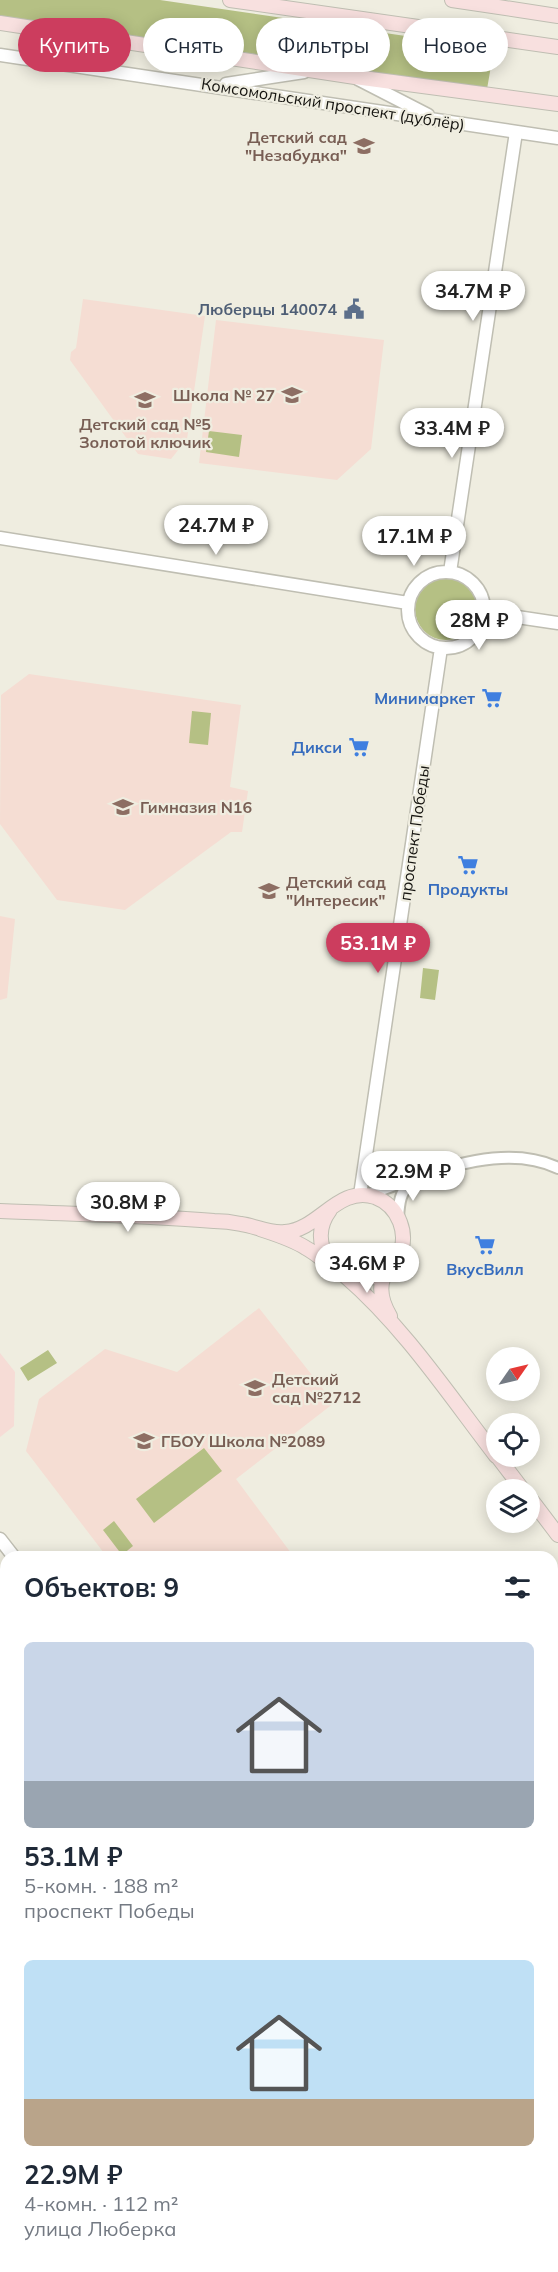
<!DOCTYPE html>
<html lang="ru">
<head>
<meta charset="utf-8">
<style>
	:root { --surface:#fff; --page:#f2f2f3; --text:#1f2937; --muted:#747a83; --accent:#cc3d5e }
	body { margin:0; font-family:Mulish,sans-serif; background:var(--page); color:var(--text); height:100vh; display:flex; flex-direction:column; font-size:22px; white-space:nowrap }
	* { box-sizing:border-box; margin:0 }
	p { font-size:20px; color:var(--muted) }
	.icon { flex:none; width:33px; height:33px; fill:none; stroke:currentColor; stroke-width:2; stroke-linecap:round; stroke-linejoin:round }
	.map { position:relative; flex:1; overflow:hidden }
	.drawer { position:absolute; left:0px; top:1551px; width:558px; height:722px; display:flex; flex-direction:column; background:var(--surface); border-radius:18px 18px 0 0; box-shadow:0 3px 15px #0003 }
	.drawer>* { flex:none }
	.banner { position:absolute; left:18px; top:18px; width:522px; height:54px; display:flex; gap:12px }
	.needle { width:39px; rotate:56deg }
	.tools { position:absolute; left:486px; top:1347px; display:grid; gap:12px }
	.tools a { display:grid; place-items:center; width:54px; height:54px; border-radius:50%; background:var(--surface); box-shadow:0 3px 15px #0003; font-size:30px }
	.price { position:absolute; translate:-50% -51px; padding:0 14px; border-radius:21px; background:#fff; color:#222; font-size:20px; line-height:39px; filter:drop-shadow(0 2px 3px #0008) }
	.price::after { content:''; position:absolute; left:50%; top:36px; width:18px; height:14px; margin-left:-9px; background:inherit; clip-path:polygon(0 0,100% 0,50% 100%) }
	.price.on { background:var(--accent); color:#fff }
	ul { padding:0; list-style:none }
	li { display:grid; align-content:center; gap:12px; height:318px; padding:0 24px }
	li span { display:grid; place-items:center; height:186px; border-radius:9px; color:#555 }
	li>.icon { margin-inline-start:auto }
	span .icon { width:108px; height:108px; fill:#fffc; stroke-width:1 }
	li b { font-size:26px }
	h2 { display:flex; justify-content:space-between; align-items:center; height:72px; padding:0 24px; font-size:26px }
	.chip { padding:0 21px; border-radius:27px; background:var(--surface); box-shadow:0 3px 15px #0003; font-size:21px; line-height:54px }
	.chip.on { background:var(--accent); color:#fff }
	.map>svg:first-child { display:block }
</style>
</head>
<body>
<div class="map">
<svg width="558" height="2272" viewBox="0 0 558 2272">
	<rect width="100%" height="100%" fill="#efede0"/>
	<path fill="#f5ddd3" d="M83 299 205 316 187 439 171 459 138 454 70 360 71 352 76 348Z
		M216 320 384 340 371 449 337 480 199 463Z
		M29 674 241 705 230 787 248 791 242 832H231L125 910 57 900 0 824 1 695Z
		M0 916 15 919 7 998 0 1000Z
		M259 1308 334 1403 236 1479 294 1557H166L164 1555 160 1557H107L26 1451 39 1399 105 1349 177 1372Z"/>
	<path fill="#f6dcd6" d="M0 1353 15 1372 14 1426 0 1437Z"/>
	<path fill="#b5c084" d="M0 0H160L494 49 487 89 0 16Z
		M209 431 242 435 239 457 206 452Z
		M415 609a31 31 0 1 1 62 0a31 31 0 1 1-62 0Z
		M192 711 211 713 208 745 189 743Z
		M423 968 439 970 435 1000 420 998Z
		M48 1350 57 1363 28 1381 20 1368Z
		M204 1448 222 1471 154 1523 136 1499Z
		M114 1521 133 1546 122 1555 103 1530Z
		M558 2166V2272H414L421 2266H552V2170Z
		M6 2266 105 2267 109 2272H0Z"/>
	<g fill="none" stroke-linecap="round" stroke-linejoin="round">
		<g stroke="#bfbeb2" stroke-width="14">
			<path id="minor" d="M367 1195C423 1176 500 1140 558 1168
				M398 1218C399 1202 400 1193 411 1181"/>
		</g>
		<g stroke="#bfbeb2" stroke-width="15">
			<path id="tertiary" d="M0 55 558 138
				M358 79 428 115
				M226 84 304 72
				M0 538 408 603
				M408 610a38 38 0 1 1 76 0a38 38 0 1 1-76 0Z
				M450 572 516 132
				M484 612 558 623
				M360 1195 441 648
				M0 1539 14 1557
				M0 1852 6 1847
				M0 2122 6 2129
				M552 2142 558 2138
				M113 2266 118 2272
				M383 2272 390 2266"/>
		</g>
		<g stroke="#bfbeb2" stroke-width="16">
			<path id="secondary" d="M230 0 558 47
				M452 0 558 16
				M0 23 355 77 558 104
				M0 1211C71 1214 143 1215 214 1221 223 1221 232 1222 241 1224 256 1226 270 1234 285 1232 319 1230 338 1185 375 1197 399 1206 410 1235 398 1257 387 1277 363 1284 343 1274 330 1267 319 1255 306 1248 292 1239 275 1234 260 1229
				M329 1261C318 1244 318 1226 330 1210
				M388 1269C377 1284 381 1301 390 1316
				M345 1276C404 1327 449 1395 496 1456
				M497 1456 523 1490
				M530 1498 558 1535"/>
		</g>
		<use href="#minor" stroke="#fff" stroke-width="10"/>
		<use href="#tertiary" stroke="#fff" stroke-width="12"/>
		<use href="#secondary" stroke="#f8e0df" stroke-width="14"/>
	</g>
	<defs>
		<g id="school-bare" transform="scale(1.62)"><path d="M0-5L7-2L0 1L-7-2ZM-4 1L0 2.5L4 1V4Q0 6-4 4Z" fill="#8d6e63" stroke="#efede0" stroke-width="2.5" paint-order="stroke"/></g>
		<g id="civic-bare" transform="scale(1.62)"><path d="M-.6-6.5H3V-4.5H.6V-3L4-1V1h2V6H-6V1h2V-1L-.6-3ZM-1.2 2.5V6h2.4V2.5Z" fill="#5c6f8a" stroke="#efede0" stroke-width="2.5" paint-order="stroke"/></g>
		<g id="supermarket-bare" transform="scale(1.62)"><path d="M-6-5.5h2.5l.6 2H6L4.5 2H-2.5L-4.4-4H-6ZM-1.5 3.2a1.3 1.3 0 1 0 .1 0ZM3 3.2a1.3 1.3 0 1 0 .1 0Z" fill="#3f7fe0" stroke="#efede0" stroke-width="2.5" paint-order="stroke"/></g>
	</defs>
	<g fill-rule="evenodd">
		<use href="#school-bare" x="364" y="146"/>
		<use href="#civic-bare" x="354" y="309"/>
		<use href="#school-bare" x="292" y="395"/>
		<use href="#school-bare" x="145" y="400"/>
		<use href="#supermarket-bare" x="492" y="698"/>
		<use href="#supermarket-bare" x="359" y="747"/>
		<use href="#school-bare" x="123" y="807"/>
		<use href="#supermarket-bare" x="468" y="865"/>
		<use href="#school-bare" x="269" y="891"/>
		<use href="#supermarket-bare" x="485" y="1245"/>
		<use href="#school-bare" x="255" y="1388"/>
		<use href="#school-bare" x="144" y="1441"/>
	</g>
	<g text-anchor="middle" stroke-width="4.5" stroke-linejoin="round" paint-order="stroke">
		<g font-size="16" fill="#14130f" stroke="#efede0">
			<text transform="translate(333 104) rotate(9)" y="6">Комсомольский проспект (дублёр)</text>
			<text transform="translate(414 833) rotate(-82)" y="6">проспект Победы</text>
		</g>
		<g font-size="16" font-weight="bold" fill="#785e54" stroke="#efede0" text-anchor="start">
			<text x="347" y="143" text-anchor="end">Детский сад<tspan x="347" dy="18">"Незабудка"</tspan></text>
			<text x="275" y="401" text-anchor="end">Школа № 27</text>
			<text x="145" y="430" text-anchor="middle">Детский сад №5<tspan x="145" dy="18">Золотой ключик</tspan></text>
			<text x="140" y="813">Гимназия N16</text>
			<text x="286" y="888">Детский сад<tspan x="286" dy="18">"Интересик"</tspan></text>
			<text x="272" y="1385">Детский<tspan x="272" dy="18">сад №2712</tspan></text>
			<text x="161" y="1447">ГБОУ Школа №2089</text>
		</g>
		<g font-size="16" font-weight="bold" fill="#4e5e75" stroke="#efede0" text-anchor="end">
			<text x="337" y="315">Люберцы 140074</text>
		</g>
		<g font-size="16" font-weight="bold" fill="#366cbe" stroke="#efede0" text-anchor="end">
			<text x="475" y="704">Минимаркет</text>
			<text x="342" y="753">Дикси</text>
			<text x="468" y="895" text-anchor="middle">Продукты</text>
			<text x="485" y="1275" text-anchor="middle">ВкусВилл</text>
		</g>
	</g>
</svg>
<div class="tools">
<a><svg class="needle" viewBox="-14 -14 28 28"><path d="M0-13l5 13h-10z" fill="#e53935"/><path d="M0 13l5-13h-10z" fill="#747a83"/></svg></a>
<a><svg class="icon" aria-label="locate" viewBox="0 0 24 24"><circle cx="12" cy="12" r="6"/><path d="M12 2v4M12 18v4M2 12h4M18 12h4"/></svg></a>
<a><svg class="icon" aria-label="layers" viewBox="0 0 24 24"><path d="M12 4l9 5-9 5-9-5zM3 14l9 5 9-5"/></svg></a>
</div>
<b class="price" style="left:473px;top:322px">34.7M ₽</b>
<b class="price" style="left:452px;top:459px">33.4M ₽</b>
<b class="price" style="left:216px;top:556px">24.7M ₽</b>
<b class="price" style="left:414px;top:567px">17.1M ₽</b>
<b class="price" style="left:479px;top:651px">28M ₽</b>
<b class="price on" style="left:378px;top:974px">53.1M ₽</b>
<b class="price" style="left:413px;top:1202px">22.9M ₽</b>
<b class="price" style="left:128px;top:1233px">30.8M ₽</b>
<b class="price" style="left:367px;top:1294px">34.6M ₽</b>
<div class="banner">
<a class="chip on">Купить</a>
<a class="chip">Снять</a>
<a class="chip">Фильтры</a>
<a class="chip">Новое</a>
</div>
<section class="drawer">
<h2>Объектов: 9<svg class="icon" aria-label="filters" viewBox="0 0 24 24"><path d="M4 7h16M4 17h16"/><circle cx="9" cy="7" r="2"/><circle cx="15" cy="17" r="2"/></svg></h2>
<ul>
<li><span style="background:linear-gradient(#c9d6e8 75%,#9aa5b1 0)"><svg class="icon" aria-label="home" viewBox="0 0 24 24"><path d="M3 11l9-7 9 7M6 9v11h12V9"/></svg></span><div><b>53.1M ₽</b><p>5-комн. · 188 m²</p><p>проспект Победы</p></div></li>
<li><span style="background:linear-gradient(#bfe0f5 75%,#b9a48a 0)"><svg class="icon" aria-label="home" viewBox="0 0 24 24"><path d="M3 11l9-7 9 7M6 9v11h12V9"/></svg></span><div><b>22.9M ₽</b><p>4-комн. · 112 m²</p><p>улица Люберка</p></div></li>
</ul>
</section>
</div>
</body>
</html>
